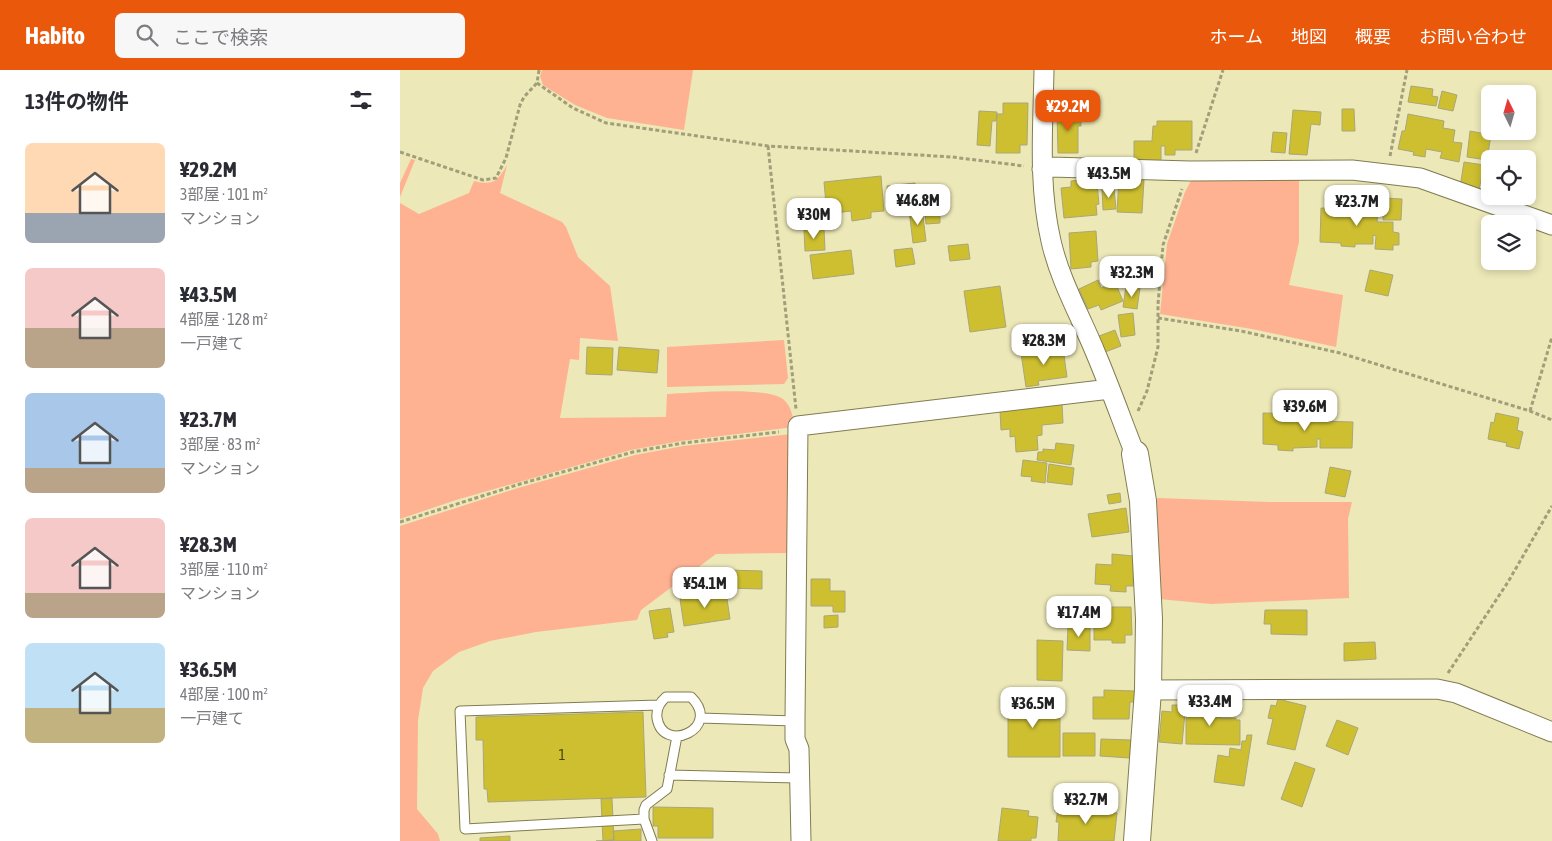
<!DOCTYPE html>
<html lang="ja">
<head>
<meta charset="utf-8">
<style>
	:root { --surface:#fff; --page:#f7f7f7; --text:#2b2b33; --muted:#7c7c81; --accent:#ea580c }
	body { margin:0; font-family:"Asap Condensed","Noto Sans JP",sans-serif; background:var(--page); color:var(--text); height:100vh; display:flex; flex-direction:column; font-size:19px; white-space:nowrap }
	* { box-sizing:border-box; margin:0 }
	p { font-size:16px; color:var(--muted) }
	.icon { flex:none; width:28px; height:28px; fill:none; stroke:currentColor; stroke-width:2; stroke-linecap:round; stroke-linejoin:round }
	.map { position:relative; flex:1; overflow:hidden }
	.panel { display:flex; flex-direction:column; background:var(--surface); width:400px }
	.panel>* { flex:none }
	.needle { width:32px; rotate:355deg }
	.tools { position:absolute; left:1081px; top:15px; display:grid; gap:10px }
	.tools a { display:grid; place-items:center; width:55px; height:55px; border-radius:8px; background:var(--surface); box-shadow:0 2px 8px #0003; font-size:25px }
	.price { position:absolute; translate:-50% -42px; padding:0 11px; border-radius:10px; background:#fff; color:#222; font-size:16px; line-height:32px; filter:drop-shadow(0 1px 2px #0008) }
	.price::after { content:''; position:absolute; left:50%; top:30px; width:15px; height:11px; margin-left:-8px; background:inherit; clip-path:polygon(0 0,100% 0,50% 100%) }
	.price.on { background:var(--accent); color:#fff }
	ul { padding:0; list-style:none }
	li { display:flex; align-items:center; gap:15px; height:125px; padding:0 25px }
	li span { display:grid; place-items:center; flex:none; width:140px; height:100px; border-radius:8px; color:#555 }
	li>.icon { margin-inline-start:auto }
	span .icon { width:60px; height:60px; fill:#fffc; stroke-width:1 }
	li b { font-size:21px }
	h2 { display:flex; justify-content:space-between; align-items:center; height:60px; padding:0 25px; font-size:21px }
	header { display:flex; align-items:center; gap:30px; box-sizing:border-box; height:70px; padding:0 25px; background:var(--accent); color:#fff }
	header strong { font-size:24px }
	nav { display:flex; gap:28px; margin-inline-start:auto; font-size:18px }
	.search { width:350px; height:45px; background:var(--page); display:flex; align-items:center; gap:12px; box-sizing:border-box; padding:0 18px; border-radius:8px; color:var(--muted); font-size:19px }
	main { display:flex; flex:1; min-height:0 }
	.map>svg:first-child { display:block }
</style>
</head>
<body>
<header>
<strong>Habito</strong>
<div class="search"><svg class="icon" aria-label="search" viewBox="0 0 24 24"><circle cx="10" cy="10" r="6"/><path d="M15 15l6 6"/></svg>ここで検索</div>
<nav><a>ホーム</a><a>地図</a><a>概要</a><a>お問い合わせ</a></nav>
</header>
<main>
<section class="panel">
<h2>13件の物件<svg class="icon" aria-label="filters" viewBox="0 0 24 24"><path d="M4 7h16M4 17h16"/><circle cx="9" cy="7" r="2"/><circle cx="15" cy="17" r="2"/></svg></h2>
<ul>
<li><span style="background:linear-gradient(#ffd9b3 70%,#9aa5b1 0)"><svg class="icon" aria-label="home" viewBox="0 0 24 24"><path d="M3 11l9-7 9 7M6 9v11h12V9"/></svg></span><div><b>¥29.2M</b><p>3部屋 · 101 m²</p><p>マンション</p></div></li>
<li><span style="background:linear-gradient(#f6c9c9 60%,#b9a48a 0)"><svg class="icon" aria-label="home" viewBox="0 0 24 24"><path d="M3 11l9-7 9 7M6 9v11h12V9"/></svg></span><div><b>¥43.5M</b><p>4部屋 · 128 m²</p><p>一戸建て</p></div></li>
<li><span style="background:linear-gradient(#a9c7e8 75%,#b9a48a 0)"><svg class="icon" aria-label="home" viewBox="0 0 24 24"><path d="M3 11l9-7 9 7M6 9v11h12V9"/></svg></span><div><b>¥23.7M</b><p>3部屋 · 83 m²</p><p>マンション</p></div></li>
<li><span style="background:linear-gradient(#f6c9c9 75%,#b9a48a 0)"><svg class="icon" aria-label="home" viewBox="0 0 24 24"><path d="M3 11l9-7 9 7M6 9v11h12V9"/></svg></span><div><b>¥28.3M</b><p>3部屋 · 110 m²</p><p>マンション</p></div></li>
<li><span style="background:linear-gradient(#bfe0f5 65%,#c2b280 0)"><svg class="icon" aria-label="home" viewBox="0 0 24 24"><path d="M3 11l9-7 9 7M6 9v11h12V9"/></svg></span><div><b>¥36.5M</b><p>4部屋 · 100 m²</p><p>一戸建て</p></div></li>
</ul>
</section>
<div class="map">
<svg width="1152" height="771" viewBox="0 0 1152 771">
	<rect width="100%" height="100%" fill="#ece8b8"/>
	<path fill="#feb292" d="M142 0H293L284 60 207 48 175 35 143 15 140 6Z
		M11 89 15 90 0 127V113Z
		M107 95 100 123 162 152 166 157 178 187 210 216 218 271 180 268 179 290 170 289 160 348 266 347 267 324C290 323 366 316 383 329 392 337 393 347 394 357L281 371 231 380 56 430 0 449V133L19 144 69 123 74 111C93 116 98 111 107 95Z
		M899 104V172L889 215 943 225 936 277 852 259 760 244 767 174 785 122 794 105Z
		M384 270 388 308 384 314 267 317V277Z
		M391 364 388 483 316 484 241 540 237 550 136 562 90 571 59 582 33 601 23 618 18 650 17 739 38 764 40 771H0V456L118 418 235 385 283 376Z
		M758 428 869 432H952L948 449 949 528 811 534 759 529 753 431Z"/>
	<path fill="#cdbf30" stroke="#aaa679" d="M1011 16 1033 19 1032 26 1038 27 1036 36 1008 32Z
		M1042 21 1057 25 1053 41 1038 38Z
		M603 33H628L627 75H620V83H596L597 44H603Z
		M942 39H954L955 61H942Z
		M893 40 921 42 920 55 911 54 907 85 889 84Z
		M579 41 597 42 596 51H592L590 76 577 75Z
		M681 42V56H678V83H658L657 43Z
		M1008 44 1044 51 1043 58 1055 60 1053 72 1062 73 1059 92 1040 88 1042 82 1026 79 1025 87 1013 85 1014 82 998 79 1002 61H1005Z
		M757 51H792V80H775V85H765V76H761V91L734 90V71H752L753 56H757Z
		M1070 61 1091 65 1087 90 1067 87Z
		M873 62 887 63 885 83 871 82Z
		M1064 92 1084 95 1079 120 1060 117Z
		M481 106 484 141 471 142V148L452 151 451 141 427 144 424 112Z
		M719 108 744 110 742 143 717 142Z
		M688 109V115L697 114 699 134 696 135 697 145 664 148 661 118 671 117V111Z
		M515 113 518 137 489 139 487 116Z
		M702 118H714L716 139 703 140Z
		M983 128 1002 129 1001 150H983Z
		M955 130H971V139L978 140 977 152H993V162L999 163V175H993V180L975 179 976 166 973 165V174H955V177L941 176V173L920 172 921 138 954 139Z
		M522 138 526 171 513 173 509 140Z
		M540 142V153L526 154 525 143Z
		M424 159 425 180 405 181 404 160Z
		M696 161 698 191 691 192V197L671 199 669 163Z
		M568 174 570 189 550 191 548 176Z
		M512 178 515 194 496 197 494 180Z
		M451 180 454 204 413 209 410 185Z
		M970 200 993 205 988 226 965 221Z
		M698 210 701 218 715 212 723 231 701 240 699 235 688 239 679 219Z
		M600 216 606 257 570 262 564 221Z
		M726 216 740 218 737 239 723 237Z
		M733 243 735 265 721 267 718 245Z
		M715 260 721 276 705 282 699 266Z
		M187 277 213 278 212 305 186 304Z
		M219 277 259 280 257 303 217 300Z
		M663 278 667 307 638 311 639 315 626 317 621 283Z
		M662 334 663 353 642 355V365L637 366 638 380 616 382 615 366 610 367V359L601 360 600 341Z
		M863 343 920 344 919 351 953 352 952 378H920V369H917V377L893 378V381L878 380V375L863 374Z
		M1096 343 1119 348 1117 360 1123 362 1119 379 1106 376 1107 373 1088 369 1091 352 1094 353Z
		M656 373 674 375 671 395 637 390 638 382H643V379L655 380Z
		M623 390 647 393 645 413 631 411 632 407 621 406Z
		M649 394 674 398 672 415 647 412Z
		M930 397 951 401 945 427 925 423Z
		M720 423 721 432 709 434 707 425Z
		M726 438 729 462 692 467 688 444Z
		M712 484 734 486 733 516H726V522L710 521 711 515 695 514 696 494 712 495Z
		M328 500 362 501V519L328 518Z
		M411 509H430V521H445V542H433V536H411Z
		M326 522 330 549 284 556 280 529Z
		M706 537H731L732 565H725V573H712V570H694V539H706Z
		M270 538 274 562 267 563 268 567 254 569 249 541Z
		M865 540H907V565L871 564V554H864Z
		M438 545V557L424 558V546Z
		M668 556H690V581L667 580Z
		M637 570 663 571 662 611 637 610Z
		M975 572 976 589 944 591V573Z
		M704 620 735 621V632H730L729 649H693V627H704Z
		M627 624H648V648H660V687H608V645H612V633H627Z
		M878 629 906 636 895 680 867 674 873 649 868 648 871 635 876 636Z
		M786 633H809V644H820V648H836V650H840V675L786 674Z
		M772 635H784L783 643H785L782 674 759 672 762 641 772 642Z
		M243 642 246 727 88 732 87 719H84L83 670H76V647Z
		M937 650 958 658 948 685 926 676Z
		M663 663H695V686H663Z
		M847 665H852L844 716 814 712 818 685 829 687 830 678 841 680 842 671H846Z
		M701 669 731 670 730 688 700 686Z
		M895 692 915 699 902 737 881 729Z
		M212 728 214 770 203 771 201 729Z
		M253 737 313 738V768H258V756H253Z
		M602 738 629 741 628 746 638 747 636 768H631V771H598Z
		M658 738 717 743 714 771H658L659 752H656Z
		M241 759V771H196L214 770 213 761Z
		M110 766V771H80V768Z"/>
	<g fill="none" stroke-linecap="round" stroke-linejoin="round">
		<g stroke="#807c50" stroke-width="11">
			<path id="lane" d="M266 627H291C323 658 263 685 257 648 256 640 260 632 266 627Z
				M300 648 395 651
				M269 705 400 708
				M244 749 65 759 60 641 259 635
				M252 771 244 749V740L246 735 267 719 277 666"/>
		</g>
		<g stroke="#807c50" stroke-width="21">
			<path id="street" d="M644 0C643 57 638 115 651 171 660 211 681 247 696 284 710 317 722 351 735 384
				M642 99 651 97 790 101 952 100 1020 108 1152 155
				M748 620 1037 619 1056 623 1152 662
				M401 771 399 679 395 669V651L398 356 710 319"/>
		</g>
		<g stroke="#807c50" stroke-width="28">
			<path id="secondary" d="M735 384 743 431 749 549 748 620 737 771"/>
		</g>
		<path stroke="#a19e79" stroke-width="3" stroke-dasharray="4 2.5" stroke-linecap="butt" d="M139 0 137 13 173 38 206 53 368 76 552 87 624 96
			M368 76 396 339
			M0 82 83 110 96 108 106 88 120 35 124 27 137 13
			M796 83 823 0
			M990 86 1007 0
			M758 248 841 261 940 283 1130 341 1152 350
			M738 341 747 321 758 277V234L763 175 782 119
			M1130 341 1152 267
			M0 452 120 414 233 382 283 373 379 362
			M1048 603 1108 512 1152 436"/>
		<use href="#lane" stroke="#fff" stroke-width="9"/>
		<use href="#street" stroke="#fff" stroke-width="19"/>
		<use href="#secondary" stroke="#fff" stroke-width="26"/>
	</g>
	<g text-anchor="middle" stroke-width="5" stroke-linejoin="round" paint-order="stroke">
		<g font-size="15" fill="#484211">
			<text x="162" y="690">1</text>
		</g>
	</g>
</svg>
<div class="tools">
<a><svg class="needle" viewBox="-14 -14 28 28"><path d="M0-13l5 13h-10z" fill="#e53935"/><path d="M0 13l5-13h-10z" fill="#7c7c81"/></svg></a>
<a><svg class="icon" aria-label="locate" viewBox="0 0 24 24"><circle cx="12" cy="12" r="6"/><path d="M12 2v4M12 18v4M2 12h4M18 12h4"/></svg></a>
<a><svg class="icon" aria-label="layers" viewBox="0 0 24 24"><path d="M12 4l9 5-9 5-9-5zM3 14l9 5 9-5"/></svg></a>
</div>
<b class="price on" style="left:668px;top:62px">¥29.2M</b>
<b class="price" style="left:709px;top:129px">¥43.5M</b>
<b class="price" style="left:518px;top:156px">¥46.8M</b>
<b class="price" style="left:957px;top:157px">¥23.7M</b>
<b class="price" style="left:414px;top:170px">¥30M</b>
<b class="price" style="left:732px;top:228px">¥32.3M</b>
<b class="price" style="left:644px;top:296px">¥28.3M</b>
<b class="price" style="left:905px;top:362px">¥39.6M</b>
<b class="price" style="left:305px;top:539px">¥54.1M</b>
<b class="price" style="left:679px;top:568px">¥17.4M</b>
<b class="price" style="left:810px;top:657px">¥33.4M</b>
<b class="price" style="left:633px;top:659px">¥36.5M</b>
<b class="price" style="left:686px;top:755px">¥32.7M</b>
</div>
</main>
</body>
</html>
